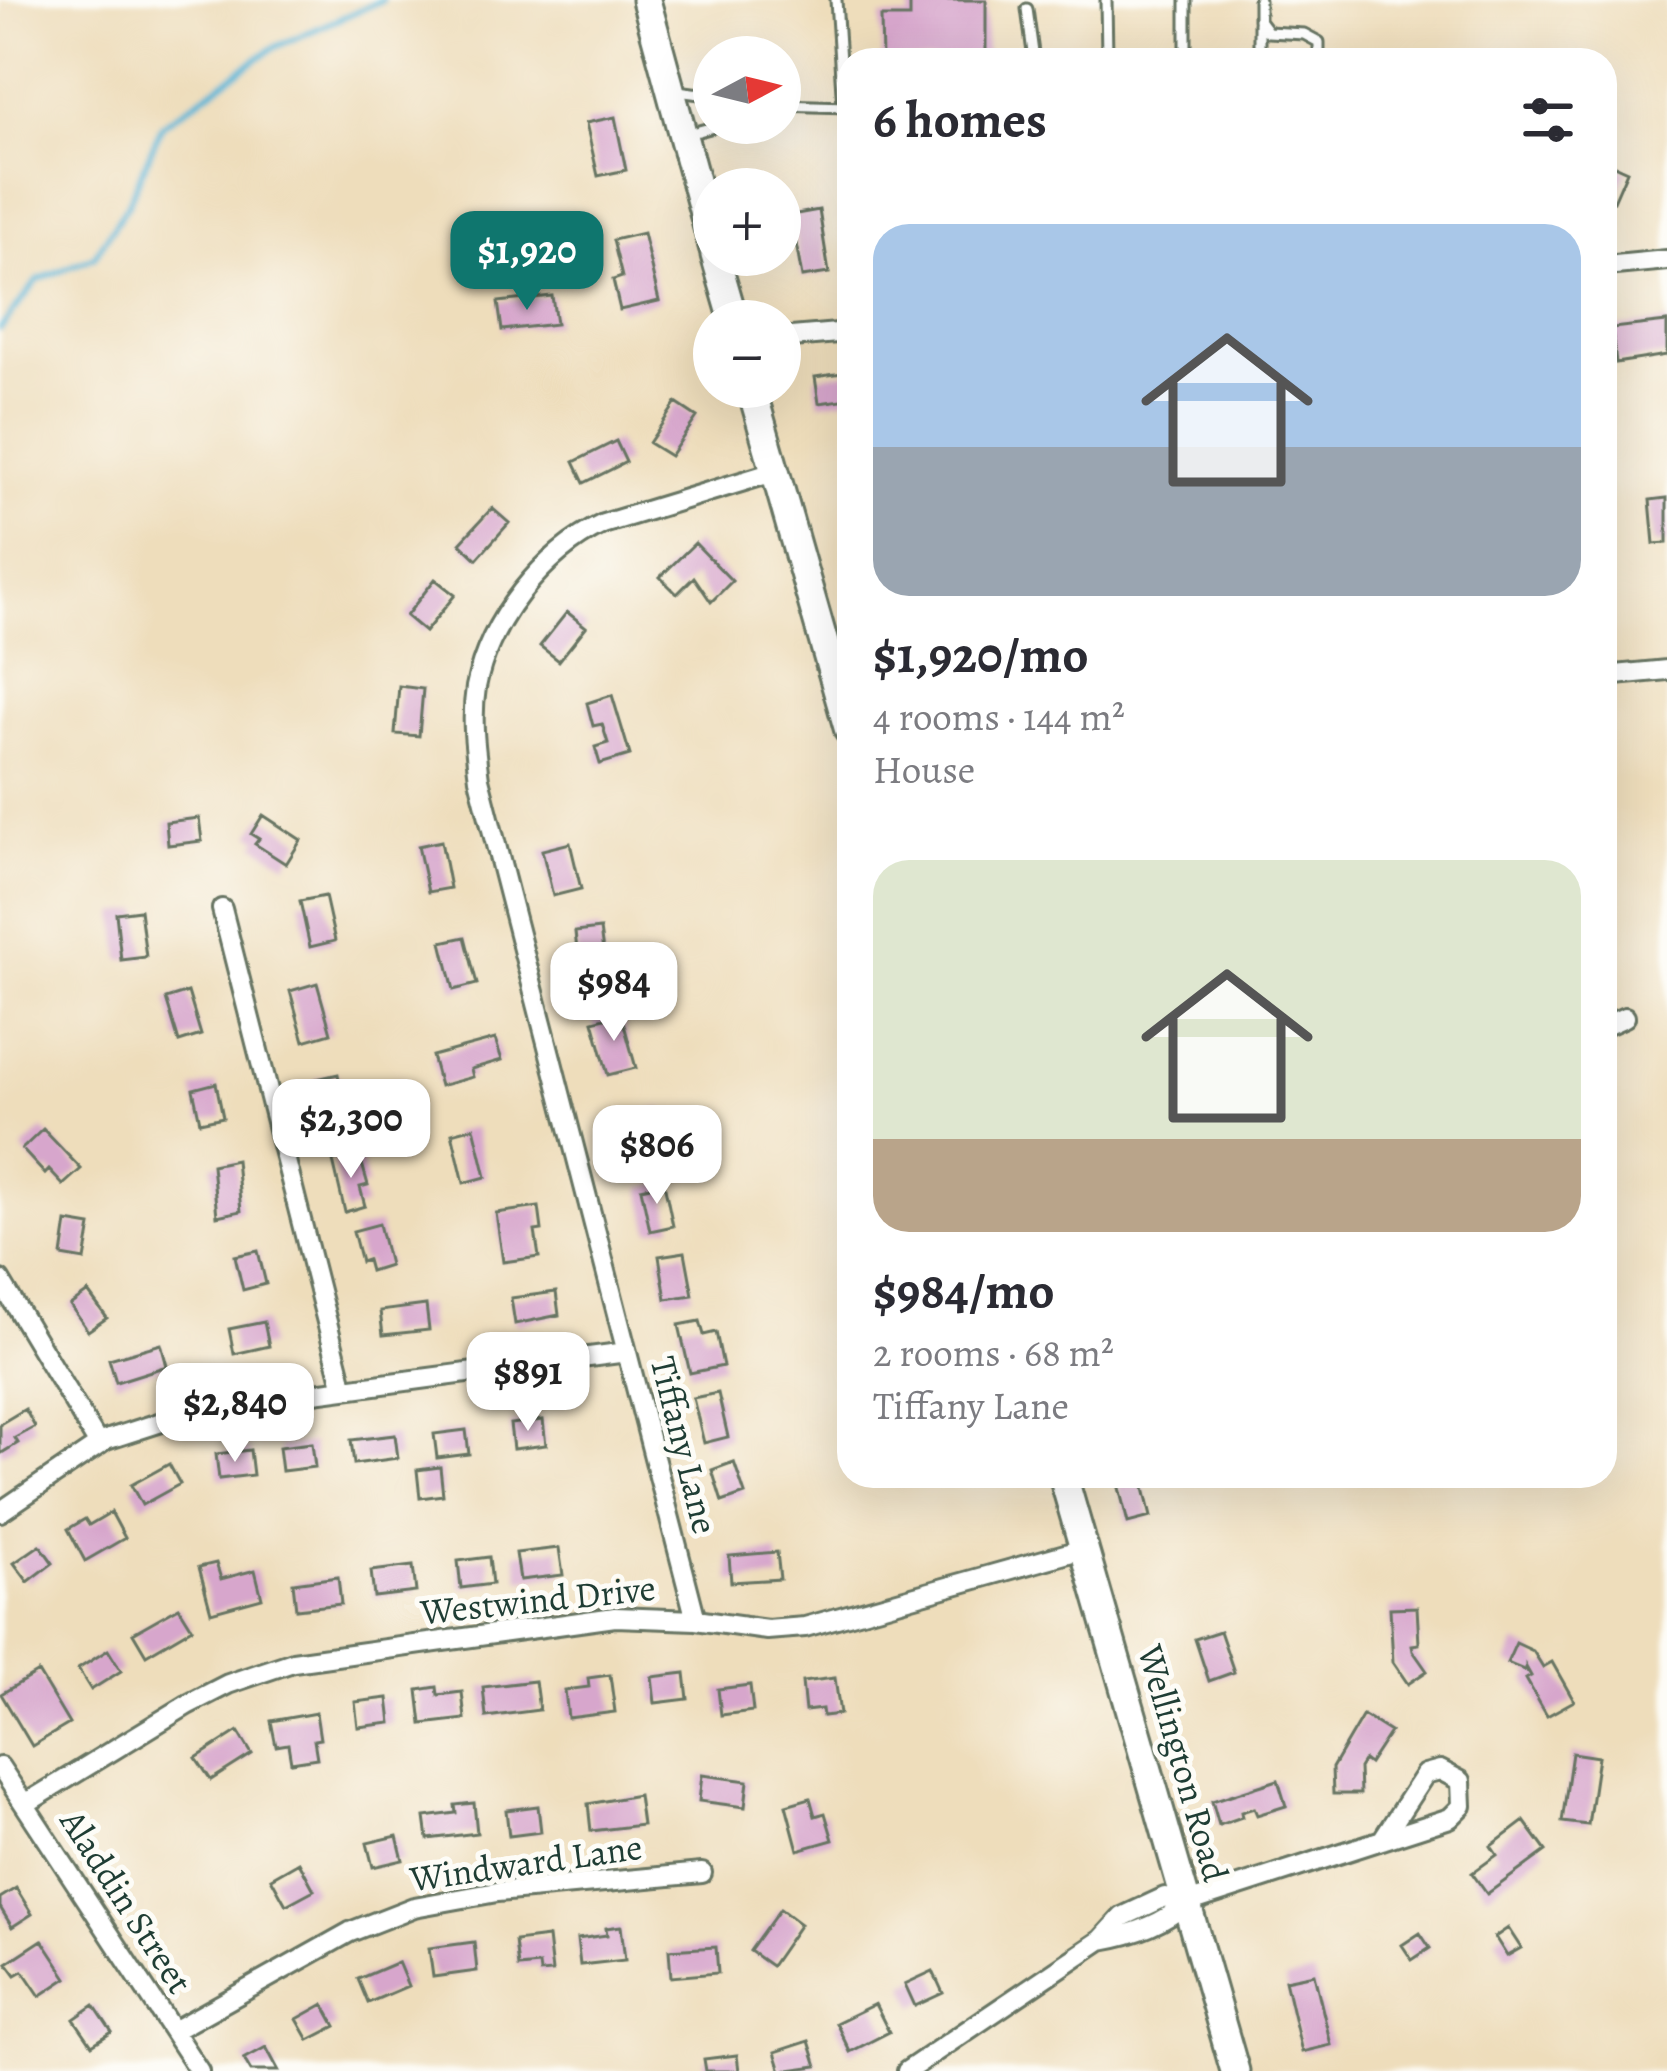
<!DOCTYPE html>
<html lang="en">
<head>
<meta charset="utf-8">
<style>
	:root { --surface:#fff; --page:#f7f7f7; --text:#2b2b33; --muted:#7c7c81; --accent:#0f766e }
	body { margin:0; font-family:Alegreya,serif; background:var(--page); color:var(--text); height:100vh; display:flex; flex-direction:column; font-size:45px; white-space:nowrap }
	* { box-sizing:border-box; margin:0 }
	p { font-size:39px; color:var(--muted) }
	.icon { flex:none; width:66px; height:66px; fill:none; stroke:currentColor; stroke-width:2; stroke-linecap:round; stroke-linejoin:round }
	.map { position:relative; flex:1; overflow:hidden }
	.details { position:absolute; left:837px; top:48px; width:780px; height:1440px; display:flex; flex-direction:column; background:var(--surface); border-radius:36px; box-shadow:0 12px 48px #0002 }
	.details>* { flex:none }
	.needle { width:78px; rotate:83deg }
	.buttons { position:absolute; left:693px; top:36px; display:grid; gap:24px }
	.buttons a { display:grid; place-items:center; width:108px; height:108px; border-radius:50%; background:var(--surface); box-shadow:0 12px 48px #0002; font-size:60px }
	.price { position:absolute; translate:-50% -102px; padding:0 27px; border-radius:24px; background:#fff; color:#222; font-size:39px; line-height:78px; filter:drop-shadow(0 3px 6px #0008) }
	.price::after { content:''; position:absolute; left:50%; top:72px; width:36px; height:27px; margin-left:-18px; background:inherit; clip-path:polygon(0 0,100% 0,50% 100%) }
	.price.active { background:var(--accent); color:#fff }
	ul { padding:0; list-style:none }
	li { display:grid; align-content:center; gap:24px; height:636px; padding:0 36px }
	li span { display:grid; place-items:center; height:372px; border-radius:36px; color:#555 }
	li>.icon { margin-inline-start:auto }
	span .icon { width:216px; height:216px; fill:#fffc; stroke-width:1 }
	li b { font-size:51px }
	h2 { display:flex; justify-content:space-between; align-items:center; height:144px; padding:0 36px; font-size:51px }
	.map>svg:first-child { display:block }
</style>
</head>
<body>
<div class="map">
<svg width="1667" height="2071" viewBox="0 0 1667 2071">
	<rect width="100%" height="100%" fill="#fdfcf7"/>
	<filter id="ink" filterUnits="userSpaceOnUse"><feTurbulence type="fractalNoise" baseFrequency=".00833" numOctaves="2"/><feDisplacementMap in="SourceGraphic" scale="24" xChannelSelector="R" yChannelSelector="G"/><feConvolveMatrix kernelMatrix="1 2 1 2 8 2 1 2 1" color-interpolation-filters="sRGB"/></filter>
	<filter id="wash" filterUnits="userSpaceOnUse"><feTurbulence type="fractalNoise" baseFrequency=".004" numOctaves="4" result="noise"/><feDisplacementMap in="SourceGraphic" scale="48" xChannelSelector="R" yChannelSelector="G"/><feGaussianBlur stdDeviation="2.7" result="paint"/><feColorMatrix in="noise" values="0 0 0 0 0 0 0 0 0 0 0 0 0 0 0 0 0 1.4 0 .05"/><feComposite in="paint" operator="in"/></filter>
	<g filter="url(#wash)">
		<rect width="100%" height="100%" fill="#edb"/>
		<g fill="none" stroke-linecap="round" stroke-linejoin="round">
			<path stroke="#56b4d5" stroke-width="6" d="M0 329 38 280 94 257 128 204 162 125 273 48 382 0"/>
		</g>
		<g id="blocks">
			<path fill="#d7a6cc" d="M910 0H986V60H882L881 17H910Z
				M615 117 626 170 598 176 586 123Z
				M1605 161 1627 171 1614 201 1605 196Z
				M819 210 829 273 802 277 791 215Z
				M643 233 659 301 620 310 613 280 622 277 613 240Z
				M552 296 556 324 502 330 498 302Z
				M1667 322V355L1616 363 1612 328Z
				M849 372V399L819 403 815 377Z
				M676 403 697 417 670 456 649 443Z
				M616 441 626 462 584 483 574 462Z
				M1667 498V543L1654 544 1650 500Z
				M492 508 509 523 477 559 460 543Z
				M695 543 732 581 711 602 694 577 677 594 660 577Z
				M435 579 455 595 425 632 406 616Z
				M567 612 586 627 559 661 540 646Z
				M399 686 423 689 419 736 395 734Z
				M612 695 630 755 600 764 595 747 608 743 602 724 593 726 587 703Z
				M263 815 301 840 286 864 255 844 259 839 251 834Z
				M199 818 202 841 168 845 166 822Z
				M441 841 450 888 428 892 418 846Z
				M570 843 581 889 553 896 542 850Z
				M325 896 335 941 310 947 300 901Z
				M140 910 146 957 121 960 116 913Z
				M600 929 606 974 580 977 575 932Z
				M465 937 477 984 454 990 442 942Z
				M317 983 331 1033 304 1041 290 991Z
				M188 992 201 1035 179 1042 166 999Z
				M621 1014 636 1068 608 1075 593 1021Z
				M495 1039 502 1060 471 1069 473 1077 440 1086 432 1056Z
				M338 1074 344 1103 350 1102 355 1123 332 1128 316 1079Z
				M216 1083 223 1117 200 1122 193 1089Z
				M663 1108 668 1129 651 1133 656 1152 633 1158 622 1119Z
				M474 1127 486 1177 464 1183 452 1133Z
				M43 1129 81 1169 63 1185 49 1170 45 1174 22 1149Z
				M359 1153 368 1185 360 1187 365 1206 345 1212 333 1161Z
				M236 1160 241 1211 217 1216 212 1165Z
				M664 1183 673 1226 650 1231 641 1188Z
				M539 1207 542 1230 535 1231 539 1257 503 1262 496 1213Z
				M67 1222 91 1226 85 1260 62 1256Z
				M379 1224 389 1265 370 1271 367 1260 361 1262 353 1231Z
				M258 1251 266 1284 243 1290 235 1256Z
				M685 1252 693 1295 666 1299 659 1256Z
				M88 1292 107 1318 88 1331 70 1305Z
				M556 1292 559 1315 515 1324 511 1298Z
				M426 1305 429 1330 383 1335 380 1311Z
				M700 1321 704 1335 716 1332 723 1366 690 1373 679 1325Z
				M264 1322 269 1346 234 1354 229 1329Z
				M161 1344 167 1366 116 1382 109 1359Z
				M718 1393 728 1437 704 1443 693 1398Z
				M25 1409 35 1427 15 1438 18 1443 0 1454V1424Z
				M543 1420 546 1445 513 1449 510 1424Z
				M466 1430 469 1454 437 1458 434 1434Z
				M395 1435 398 1458 354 1464 351 1440Z
				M312 1443 315 1467 282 1471 279 1447Z
				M250 1450 253 1475 219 1479 216 1454Z
				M734 1462 745 1494 722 1502 712 1470Z
				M169 1464 180 1484 142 1505 131 1485Z
				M440 1467 443 1495 420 1498 417 1470Z
				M1116 1476H1141L1151 1517 1128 1523Z
				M111 1512 125 1538 85 1561 68 1529 85 1519 89 1525Z
				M40 1545 53 1563 28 1582 14 1563Z
				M559 1548 563 1575 520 1580 516 1553Z
				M777 1552 780 1579 731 1582 729 1556Z
				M489 1557 492 1584 461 1588 458 1561Z
				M216 1563 221 1579 255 1570 262 1598 211 1612 199 1567Z
				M413 1566 416 1592 374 1597 371 1571Z
				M338 1577 341 1604 296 1609 293 1583Z
				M179 1607 192 1628 146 1655 133 1633Z
				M1417 1607 1419 1644 1412 1645 1413 1651 1427 1671 1408 1684 1393 1662 1390 1608Z
				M1220 1631 1234 1672 1209 1681 1195 1639Z
				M1516 1643 1533 1651 1543 1667 1552 1662 1574 1701 1547 1716 1526 1679 1531 1676 1526 1667V1671L1507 1663Z
				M108 1650 121 1671 91 1690 78 1669Z
				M38 1672 69 1724 32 1746 1 1694Z
				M685 1673 688 1699 655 1703 652 1677Z
				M610 1675 615 1712 568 1718 565 1690 589 1687 588 1678Z
				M835 1678 840 1714 823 1716 822 1709 805 1711 802 1682Z
				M535 1681 539 1710 486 1717 483 1687Z
				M750 1685 753 1711 721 1715 718 1689Z
				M437 1687 438 1695 462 1692 465 1719 422 1724 418 1690Z
				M388 1698 391 1723 358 1727 355 1702Z
				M316 1713 320 1739 314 1740 317 1758 291 1762 288 1744 276 1746 271 1721Z
				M1363 1715 1390 1732 1369 1764 1364 1760 1359 1768 1360 1794H1333L1332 1768Z
				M238 1731 252 1754 211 1780 196 1758Z
				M1572 1753 1598 1757 1588 1825 1562 1822Z
				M702 1775 748 1781 745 1807 699 1801Z
				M1278 1780 1286 1806 1257 1815 1254 1808 1241 1812 1242 1817 1219 1825 1212 1801Z
				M638 1795 642 1825 591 1831 588 1804Z
				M810 1798 815 1816 825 1813 833 1840 798 1850 786 1805Z
				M474 1803 477 1833 428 1839 425 1817 456 1813 455 1805Z
				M538 1806 541 1832 509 1836 506 1810Z
				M1524 1821 1546 1851 1487 1894 1472 1873 1497 1855 1491 1846Z
				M397 1836 403 1860 373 1867 367 1843Z
				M299 1862 314 1890 286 1905 271 1878Z
				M16 1888 32 1914 12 1927 0 1907V1898Z
				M780 1909 800 1924 771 1966 750 1951Z
				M621 1926 625 1960 580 1965 577 1939 607 1935 606 1928Z
				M1508 1928 1521 1948 1507 1956 1495 1937Z
				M1420 1933 1430 1948 1412 1960 1402 1945Z
				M548 1937 552 1972 540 1973 539 1965 518 1967 515 1941Z
				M42 1940 67 1978 40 1996 23 1971 16 1975 7 1963Z
				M474 1942 477 1971 433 1977 429 1948Z
				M716 1947 718 1973 671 1977 669 1950Z
				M398 1962 408 1986 368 2003 358 1979Z
				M933 1971 943 1993 915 2006 905 1984Z
				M1314 1974 1331 2045 1302 2052 1285 1980Z
				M324 2004 336 2026 309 2040 297 2019Z
				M875 2004 889 2032 850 2052 836 2023Z
				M94 2005 112 2032 92 2045 74 2019Z
				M809 2041 817 2066 781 2071 775 2052Z
				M266 2047 279 2071H251L244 2059Z
				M737 2055 739 2071H706L704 2059Z"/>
		</g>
	</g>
	<g filter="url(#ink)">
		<use href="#blocks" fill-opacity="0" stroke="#677563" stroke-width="3"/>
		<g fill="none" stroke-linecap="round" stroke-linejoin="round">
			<g stroke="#677563" stroke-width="15">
				<path id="lane" d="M836 0 843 108
					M1186 0V60
					M1259 0V20L1268 32 1304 34 1319 42V60
					M1027 9 1034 60
					M1259 23V60
					M1103 60 1107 56 1106 0
					M678 91 714 96
					M780 105 847 107
					M688 134 728 123"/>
			</g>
			<g stroke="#677563" stroke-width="24">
				<path id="street" d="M1605 266 1667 260
					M780 338 849 332
					M1605 676 1667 670
					M222 909 344 1389
					M1605 1026 1625 1017
					M0 1280 99 1445
					M0 1512 106 1440 208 1407 627 1352
					M696 1620 479 779C475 748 471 719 476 687 489 620 543 553 603 524L774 472
					M0 1767 199 2071
					M25 1804 187 1705 228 1684 293 1662 615 1617 696 1620 767 1630 805 1627 1083 1549
					M1101 1940C1132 1935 1163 1924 1187 1903L1450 1818 1462 1806 1461 1781 1440 1770 1425 1774 1382 1840
					M173 2031 350 1932 414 1907 497 1892 702 1873
					M907 2071 1101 1940 1122 1917 1165 1897 1187 1903"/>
			</g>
			<g stroke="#677563" stroke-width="33">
				<path id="secondary" d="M646 0 714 250
					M715 255 734 321
					M751 387 849 731
					M1063 1476 1235 2071"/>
			</g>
			<use href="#lane" stroke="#fff" stroke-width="9"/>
			<use href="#street" stroke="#fff" stroke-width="18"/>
			<use href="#secondary" stroke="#fff" stroke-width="27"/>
		</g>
	</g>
	<g text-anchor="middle" stroke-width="10" stroke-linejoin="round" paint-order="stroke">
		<g font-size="36" fill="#1f3d34" stroke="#fdfcf7">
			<text transform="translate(685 1445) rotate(76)" y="13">Tiffany Lane</text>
			<text transform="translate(538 1599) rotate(-6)" y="13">Westwind Drive</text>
			<text transform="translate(1184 1763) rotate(74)" y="13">Wellington Road</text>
			<text transform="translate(526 1862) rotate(-8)" y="13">Windward Lane</text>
			<text transform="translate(127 1901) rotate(57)" y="13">Aladdin Street</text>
		</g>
	</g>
</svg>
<div class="buttons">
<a><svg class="needle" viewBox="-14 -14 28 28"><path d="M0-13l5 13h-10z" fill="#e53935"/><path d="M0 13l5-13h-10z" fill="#7c7c81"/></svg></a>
<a>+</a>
<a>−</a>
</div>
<b class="price active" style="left:527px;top:313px">$1,920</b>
<b class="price" style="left:614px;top:1044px">$984</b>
<b class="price" style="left:351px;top:1181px">$2,300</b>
<b class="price" style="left:657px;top:1207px">$806</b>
<b class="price" style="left:528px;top:1434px">$891</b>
<b class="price" style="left:235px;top:1465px">$2,840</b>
<section class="details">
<h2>6 homes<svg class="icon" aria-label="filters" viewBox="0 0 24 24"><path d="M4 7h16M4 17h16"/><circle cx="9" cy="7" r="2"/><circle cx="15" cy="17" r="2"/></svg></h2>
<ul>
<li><span style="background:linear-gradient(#a9c7e8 60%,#9aa5b1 0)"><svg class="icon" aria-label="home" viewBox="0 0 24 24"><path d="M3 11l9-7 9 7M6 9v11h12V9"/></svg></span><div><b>$1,920/mo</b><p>4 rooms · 144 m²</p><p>House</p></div></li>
<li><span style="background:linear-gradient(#dfe7d0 75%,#b9a48a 0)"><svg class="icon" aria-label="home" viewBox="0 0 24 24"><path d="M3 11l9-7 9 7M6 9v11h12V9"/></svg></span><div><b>$984/mo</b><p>2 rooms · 68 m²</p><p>Tiffany Lane</p></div></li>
</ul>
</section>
</div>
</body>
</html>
